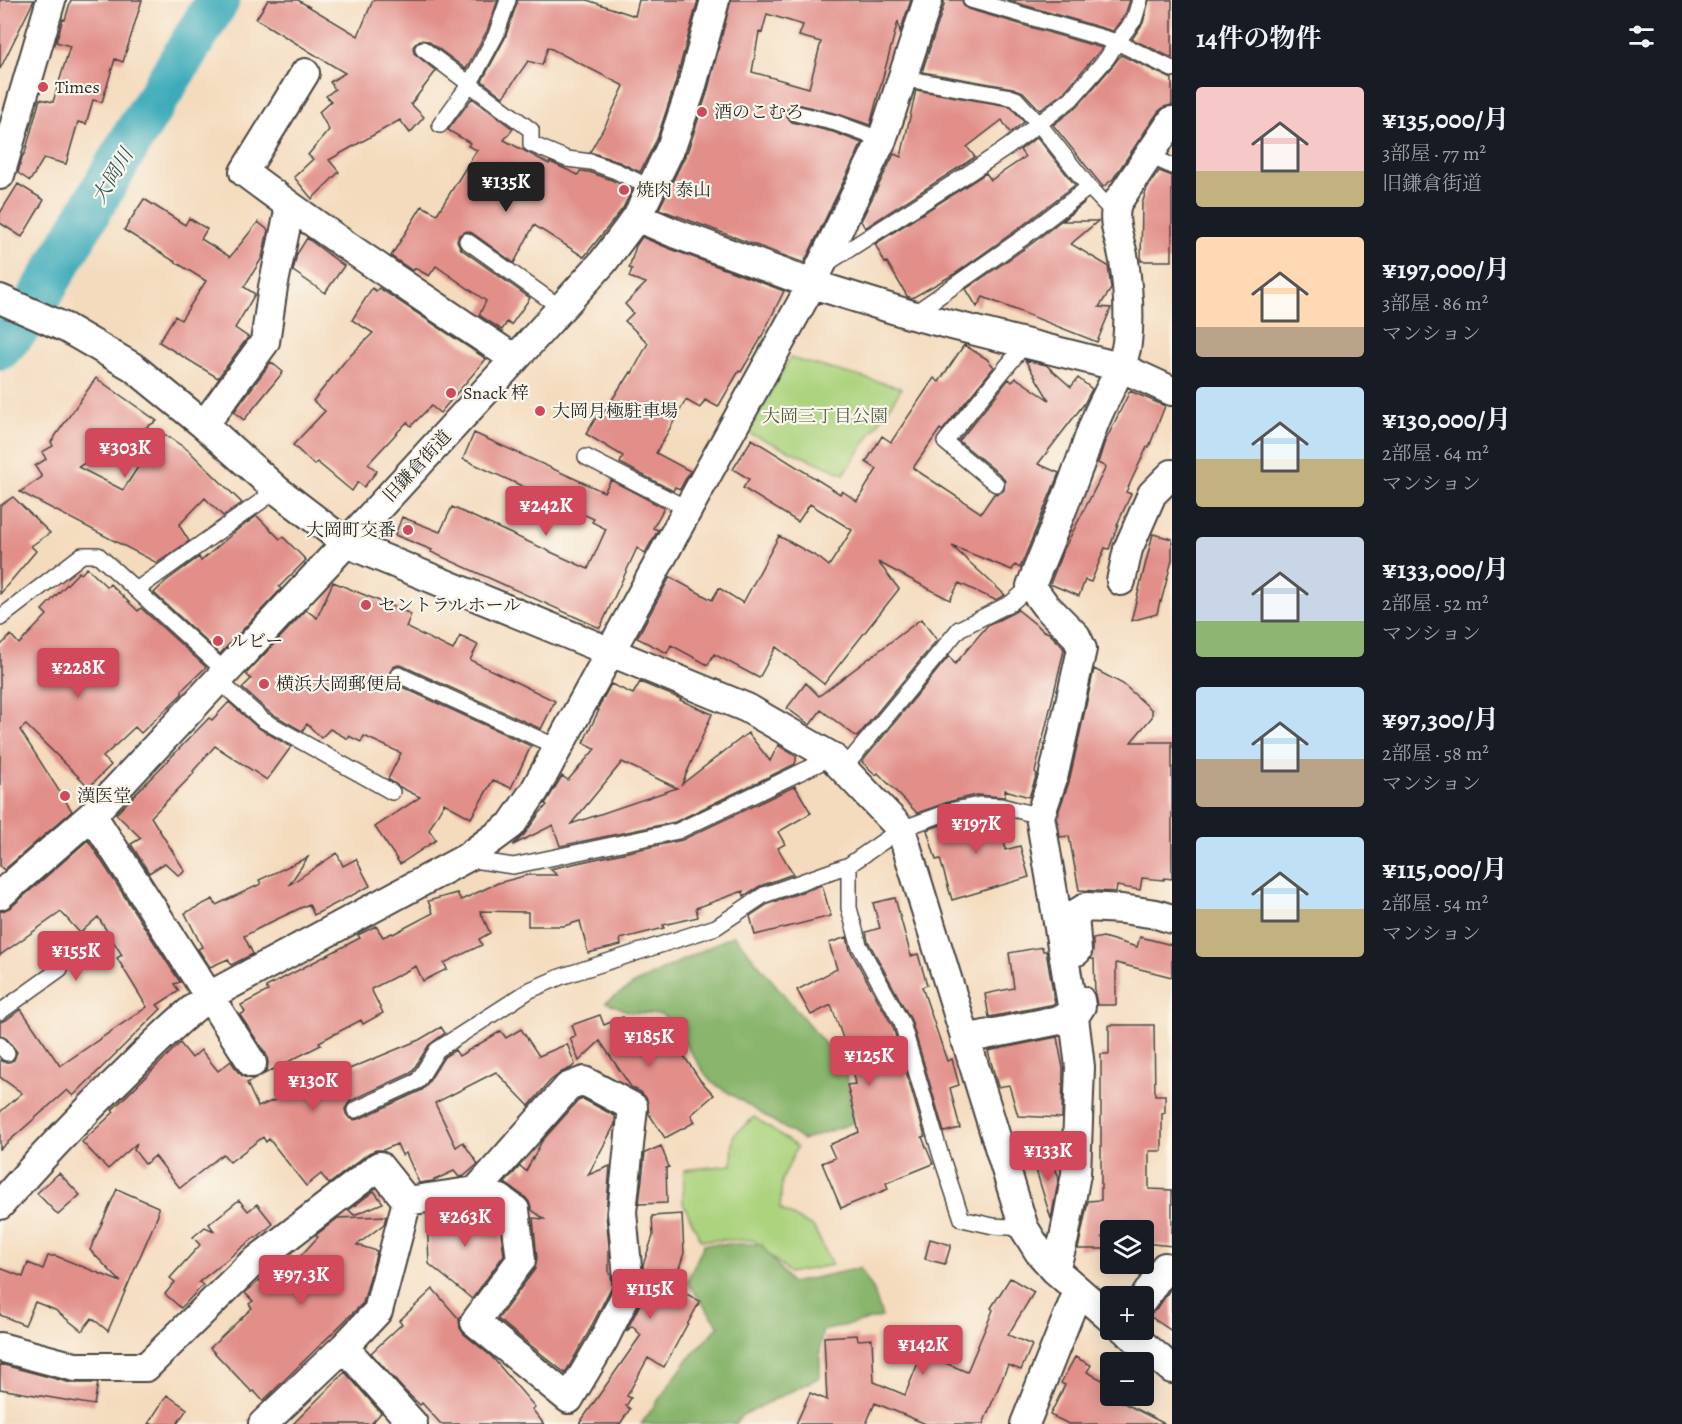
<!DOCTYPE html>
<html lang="ja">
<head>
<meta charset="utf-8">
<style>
	:root { --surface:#171b24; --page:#20242c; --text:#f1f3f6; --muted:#9ea1a6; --accent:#d1495b }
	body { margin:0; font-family:Alegreya,"Noto Serif JP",serif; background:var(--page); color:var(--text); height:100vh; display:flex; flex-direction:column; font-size:22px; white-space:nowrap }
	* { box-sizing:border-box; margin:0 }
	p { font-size:20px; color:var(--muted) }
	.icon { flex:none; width:33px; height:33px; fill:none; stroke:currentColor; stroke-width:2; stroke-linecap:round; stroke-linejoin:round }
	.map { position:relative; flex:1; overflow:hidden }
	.sheet { display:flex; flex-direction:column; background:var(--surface); width:510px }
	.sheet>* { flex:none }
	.controls { position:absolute; left:1100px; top:1220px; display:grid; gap:12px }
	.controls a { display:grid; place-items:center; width:54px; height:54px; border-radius:6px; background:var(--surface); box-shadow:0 3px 15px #0003; font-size:30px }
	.price { position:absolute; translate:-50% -51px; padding:0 14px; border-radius:6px; background:var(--accent); color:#fff; font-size:20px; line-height:39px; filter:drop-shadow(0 2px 3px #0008) }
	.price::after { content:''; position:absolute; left:50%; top:36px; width:18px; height:14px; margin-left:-9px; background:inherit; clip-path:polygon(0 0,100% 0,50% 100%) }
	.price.selected { background:#222; color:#fff }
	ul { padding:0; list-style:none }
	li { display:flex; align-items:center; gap:18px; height:150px; padding:0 24px }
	li span { display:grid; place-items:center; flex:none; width:168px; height:120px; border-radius:6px; color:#555 }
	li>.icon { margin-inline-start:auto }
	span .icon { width:72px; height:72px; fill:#fffc; stroke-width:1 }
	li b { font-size:26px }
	h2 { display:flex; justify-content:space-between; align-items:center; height:72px; padding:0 24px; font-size:26px }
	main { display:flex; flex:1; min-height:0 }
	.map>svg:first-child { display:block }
</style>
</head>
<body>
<main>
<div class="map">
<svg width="1172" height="1424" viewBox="0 0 1172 1424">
	<rect width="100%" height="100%" fill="#fbf7ec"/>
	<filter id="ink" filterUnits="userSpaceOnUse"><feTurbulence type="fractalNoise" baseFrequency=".0167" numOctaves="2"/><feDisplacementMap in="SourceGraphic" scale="12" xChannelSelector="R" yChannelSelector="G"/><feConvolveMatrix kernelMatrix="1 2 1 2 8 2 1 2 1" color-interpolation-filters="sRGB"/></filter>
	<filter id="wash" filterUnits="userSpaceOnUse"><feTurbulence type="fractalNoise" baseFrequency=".008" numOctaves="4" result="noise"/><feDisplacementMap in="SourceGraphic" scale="24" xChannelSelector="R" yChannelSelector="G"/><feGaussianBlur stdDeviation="1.35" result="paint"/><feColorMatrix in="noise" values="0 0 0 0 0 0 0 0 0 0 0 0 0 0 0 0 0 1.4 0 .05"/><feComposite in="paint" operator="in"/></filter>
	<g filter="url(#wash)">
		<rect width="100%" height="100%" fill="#f4dbbe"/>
		<path fill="#acd37e" stroke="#6c7f54" stroke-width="1.5" d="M790 358 902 388 844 474 748 433Z
			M754 1117 797 1147 782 1180 780 1209 814 1228 832 1265 789 1273 754 1240H701L683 1203 684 1170 732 1165 733 1136Z"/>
		<path fill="#89b56d" stroke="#5a704c" stroke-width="1.5" d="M734 935 845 1068 853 1123 803 1140 710 1081 669 1020 661 1014 630 1012 606 1002 636 983Z
			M704 1244H761L791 1283 860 1268 874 1291 882 1317 822 1331 820 1351V1377L741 1416 736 1424H641L689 1358 719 1326 687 1282Z"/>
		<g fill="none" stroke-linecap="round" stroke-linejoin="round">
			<path stroke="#3cabba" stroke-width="44" d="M0 348 27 318 130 142 218 0"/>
		</g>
		<g id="blocks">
			<path fill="#e28f8a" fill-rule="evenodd" d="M0 0H34L0 69Z
				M71 0H142L123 62 115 59 102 102 93 100 86 124 78 122 66 164 44 158 30 181 18 173 22 157 25 153 40 99 53 102 70 46 56 42 63 19 65 20Z
				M268 0H298L358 36 373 0H498L487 31 466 69 428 41 420 40 416 43 413 47 414 53 436 71 411 104 424 117 410 133 400 120 329 160 339 172 312 199 294 177 313 159 308 155 329 130 319 112 331 101 326 96 335 89 330 82 345 73 256 19Z
				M518 0H587L635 16 639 0H698L675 84 657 139 640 172 619 162 590 152 607 122 624 86 548 47 542 65 528 61 503 97 482 81 505 38Z
				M731 0H911L900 32 898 21 870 125 838 114 797 104H792L786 110V116L792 122 833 132 862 143 804 263 659 209 688 150 707 93ZM767 14 803 25 799 36 821 42 809 88 752 72 759 32 762 33Z
				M944 0H962L964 6 968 9 1102 48 1064 92 1040 110 1023 92 1013 88 922 72 944 5Z
				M1006 0H1130L1125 15 1113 31Z
				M1149 0H1172V58L1132 39 1143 23Z
				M1121 55 1172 79V105L1164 107 1158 112 1113 179 1103 187 1053 125 1078 106 1114 64Z
				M916 90 1008 106 1011 107 1024 122 1010 133 1002 120 967 147 975 157 865 228 861 221 894 154 901 157Z
				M472 98 513 129 504 140 549 164 550 162 578 175 580 171 589 172 612 180 632 190 623 208 584 257 534 225 514 263 472 233 467 231 459 235 457 241 461 249 530 298 511 325 507 322 502 330 479 315 486 301 436 266 429 276 415 268 413 271 391 256 422 206 437 214 477 150 468 146 470 143 448 130Z
				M1037 137 1075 185 1018 229 956 273 912 298 907 296 887 262 885 263 875 244 986 173 991 180 1025 157 1020 150Z
				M1159 171 1172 176V261H1141L1142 204 1147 188Z
				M18 184 44 200 22 237 0 223V213Z
				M144 199 185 225 189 218 207 229 201 239 230 257 258 222 268 230 262 258 244 287 255 294 235 328 248 337 218 378 159 342 175 316 181 320 206 281 124 230Z
				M1085 202 1063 221H1098L1071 244 1108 266 1111 289 1099 307 1111 308 1097 342 983 297 977 307 966 289 1030 245Z
				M642 237 668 248 784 291 759 342 741 372 739 371 718 407 705 400 700 408 686 400 656 453 690 471 680 489 675 487 673 491 620 463 623 456 586 434 600 411 604 413 623 382 624 383 631 372 632 373 648 343 625 321 633 313 625 304 646 283 629 277 632 269 629 268 636 246Z
				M307 238 344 266 325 293 293 271 297 254Z
				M372 288 376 291 379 288 486 359 440 413 431 406 411 426 407 422 368 464 377 471 364 487 358 482 352 491 317 462 314 465 293 445 325 411 313 401 345 361 373 333 352 320Z
				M964 345 987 359 994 367 942 431 940 429 913 468 981 513 994 494 1000 493 1004 490 1005 481 1002 476 959 441 1009 379 1012 382 1016 378 1049 400 1025 360 1046 365 1071 387 1078 378 1092 389 1084 404 1038 464 1059 473 1020 568 1015 565 1012 570 952 546 1005 595 995 600 959 583 950 600 878 562 899 589 824 684 776 647 759 678 714 654 708 665 671 645 667 653 637 638 670 577 712 600 719 588 743 603 779 536 819 558 829 566 852 530 810 504 798 522 743 488 749 479 733 469 752 439 840 494 842 491 857 501 877 469 866 462 882 436 891 442 934 378 939 382Z
				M271 362 283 372 244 420 234 412Z
				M96 378 157 421 78 467 123 490 161 432 188 450 242 503 223 516 205 498 179 525 189 541 157 563 20 492 42 477 35 466 46 459 42 452 53 446 51 442Z
				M1130 391 1165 406 1149 447H1147L1126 492 1131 494 1117 525H1118L1109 549 1105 548 1091 582 1085 580 1079 596 1050 584 1062 553 1106 467 1098 463 1104 444Z
				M474 433 604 492 611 480 664 508 653 528 658 530 645 553 637 548 600 628 431 552 432 550 395 535 402 517 440 532 452 507 588 569 606 529 592 522 594 519 463 459Z
				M13 497 50 533 31 546 36 551 0 594V506Z
				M257 516 280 539 283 537 306 560 279 587 281 589 220 654 154 593 166 581 199 557 201 561 237 530Z
				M1153 534 1172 539V560L1161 602 1160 601 1157 614 1131 621Z
				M87 568 107 587 110 584 138 611 141 608 206 667 182 690V694L141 733 135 727 103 757 111 765 89 787 26 725 20 730 72 811 4 870 0 866V646L11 635 19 644 47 615 42 610 79 572 81 574Z
				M333 582 411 614 406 627 453 650 460 636 478 645 470 660 555 701 541 729 403 666 398 665 393 667 390 672 389 676 395 684 531 746 511 788 493 780 471 818 444 803 429 830 436 840 400 864 375 827 420 797 400 787 388 779 401 753 364 736 361 742 349 736 348 739 330 729 321 738 307 724 302 731 269 712 242 688 251 679 246 674 306 610 317 618Z
				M1018 610 1044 631 1049 633 1062 646 1064 650 1035 772 1037 774 1029 797 1005 790V797L977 795 951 801 917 813 878 773 876 775 862 762 949 656 955 664 987 626Z
				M921 619 937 640 857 737 821 710 810 725 787 708 806 683 819 696Z
				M1094 669 1123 684 1152 710V717L1131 742H1172V879L1164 878V880L1142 878 1140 890 1117 886 1116 892 1079 890 1069 836 1060 837 1058 823 1059 810 1069 782Z
				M640 682 681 699 680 700 712 714 682 784 748 733 770 761 778 745 796 756V761L795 764 675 822 560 846 553 825 513 845 524 835 539 814 547 805 545 804 562 776 568 780 595 749 583 743 599 710H597L611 684 633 694ZM622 762 677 788 571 824Z
				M229 702 257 727 291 747 267 780 215 746 193 771 194 773 151 817 185 871 179 876 165 863 149 873 131 844 141 838 116 814 209 718 212 720Z
				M795 786 811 813 778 832 785 844 778 848 793 874 760 886 744 896 743 891 696 908 698 917 663 925 664 928 620 939 621 945 588 953 580 921 564 926H528V912L480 911 490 933 479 939 482 945 444 963 447 969 423 981 416 966 371 989 383 1013 363 1024 361 1020 319 1042 321 1045 262 1075 267 1070 268 1062 266 1054 240 1015 245 1012 241 1005 268 991 266 987 360 938 358 935 376 926 383 937 392 933 393 934 433 913 428 901 457 893 461 900 498 883 528 875H557L550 869 682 840Z
				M980 815 1005 817V850L1020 846 1029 877 952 900 940 859 936 860 927 830 957 819Z
				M88 840 180 982 174 984 179 991 157 1005 161 1009 73 1096 67 1090 0 1149V1112L22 1093 0 1077V1060L4 1062H9L14 1060 17 1052 7 1039 0 1035V1022L6 1020 21 1009 60 1066 147 1007 117 958 122 955 98 917 80 933 61 912 0 955V912L11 907Z
				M337 853 343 866 356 859 370 886 314 915 309 904 271 922 244 936 253 954 231 965 228 959 210 967 198 949 202 947 185 913 213 899 216 905 261 884 259 880 308 857 289 885Z
				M822 885 831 916 755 935 750 916 768 904Z
				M895 898 911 956 918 954 927 985 922 987 947 1061 952 1059 959 1085 950 1088 960 1128 944 1132 911 1020 868 941 866 932 880 928 873 903Z
				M847 937 850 950 893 1027 925 1136 922 1137 933 1164 886 1183 888 1189 841 1208 822 1163 835 1158 829 1145 859 1132 847 1085 855 1084 849 1055 831 1005 811 1015 797 990 837 969 829 943Z
				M1103 937 1137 947 1140 937 1172 945V977L1116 963V1005H1097L1095 994 1094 959H1091L1093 950V939Z
				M1042 947 1043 951H1046L1055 1004 989 1017 985 994 1014 988 1009 953Z
				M600 1015 604 1025 623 1017 624 1018 613 1028 646 1020 647 1023 663 1019 665 1028 700 1080 714 1095 691 1115 695 1122 665 1138 649 1114 647 1099 641 1092 631 1087 600 1041 579 1061 570 1038 576 1036 572 1025Z
				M1109 1025H1154L1155 1095H1165V1113L1162 1114V1151H1149V1189L1172 1190V1246L1143 1243V1230H1110V1238L1101 1237 1110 1243V1249H1078L1088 1201 1101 1200V1054H1109Z
				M441 1027 445 1033 429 1045 411 1073 350 1101 345 1109 346 1114 349 1118 354 1120 359 1119 422 1090 426 1086 444 1057 455 1050 459 1056 501 1031 506 1038 521 1029 539 1056 567 1044 575 1064 571 1068 562 1072 550 1081 529 1106 496 1072 435 1103 456 1147 463 1142 478 1164 464 1176 459 1177 454 1171 432 1181 419 1183 406 1153 402 1155 397 1144 383 1150H376L369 1153 329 1184 321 1174 306 1186 269 1139 266 1142 263 1137 230 1162 223 1154 180 1188 155 1156 145 1164 134 1150 137 1143 108 1169 82 1142 114 1112 112 1110 180 1043 192 1058 201 1050 218 1071 231 1061 238 1072 244 1077 252 1079 257 1078 247 1083 258 1107 419 1040Z
				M1057 1037 1063 1068 1062 1118 1018 1116 1009 1085 998 1087 988 1051Z
				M583 1099 615 1116V1124L588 1175 610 1166 606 1214 609 1246V1274H611L612 1286 588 1333 565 1373 498 1319 535 1269 537 1258 533 1218 544 1219 532 1210 529 1202 525 1197 505 1183 520 1166 526 1171 542 1141 578 1101Z
				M661 1146 669 1167 666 1168 667 1203 639 1204 645 1153Z
				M1033 1160 1052 1162 1059 1177 1051 1219Z
				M59 1173 80 1195 58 1215 37 1193Z
				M117 1189 158 1207V1215L108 1331 92 1318 82 1331 55 1310 35 1302 25 1325 0 1315V1268L23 1277 28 1263 43 1269 48 1256H56L121 1282 90 1250Z
				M374 1191 383 1203 354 1215 349 1210Z
				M239 1200 248 1211 257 1204 273 1224 256 1238 255 1237 199 1282 203 1285 181 1308 165 1294 175 1282 170 1278 200 1245 193 1237 205 1227 214 1231 209 1224Z
				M485 1211 492 1214 499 1219 504 1255 472 1299 429 1264 427 1215Z
				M682 1214 684 1253 673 1287 700 1301 664 1367 648 1358 627 1396 631 1398 626 1406 630 1409 620 1424H579L641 1335 632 1326 626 1332 644 1296 645 1288 643 1265 653 1236 652 1216Z
				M386 1216 384 1224 357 1245 377 1251 363 1303 263 1401 254 1391 252 1392 210 1348 252 1308 249 1304 253 1301 245 1293 260 1280 269 1290 318 1237 316 1235 338 1218Z
				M930 1239 951 1245 945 1264 925 1259Z
				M1010 1278 1034 1292 1008 1335 1032 1345 1021 1370 1008 1365 983 1424H926L875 1403 866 1424H796L810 1393 827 1400 824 1337 857 1335 858 1340 872 1339 874 1382 905 1395 922 1353 967 1372 993 1310 991 1308Z
				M1171 1288H1172V1331L1148 1315 1157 1309Z
				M433 1289 459 1319 460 1328 464 1334 491 1356 535 1407 532 1409 544 1424H441L422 1403 420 1405 404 1390 371 1353 402 1324 399 1321Z
				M1075 1357 1091 1365 1087 1372 1110 1384V1396L1165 1424H1069L1050 1415 1065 1385 1061 1383Z
				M0 1364 71 1383H98L94 1405 0 1389Z
				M345 1372 381 1413 371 1424H293Z
				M167 1395 187 1409 177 1424H148Z"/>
		</g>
	</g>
	<g filter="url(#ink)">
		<use href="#blocks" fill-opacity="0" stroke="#494541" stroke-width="1.5"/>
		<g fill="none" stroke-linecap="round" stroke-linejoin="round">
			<g stroke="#494541" stroke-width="18">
				<path id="service" d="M971 0 1117 42 1172 69
					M423 49 531 130V144L567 159 591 162 616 171 651 188
					M902 78 1010 97 1016 99 1039 124 1089 187 1114 213
					M795 113 836 123 882 140
					M440 125 469 85 496 35 508 0
					M1150 156 1172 166
					M467 241 561 308
					M826 264 969 173 1008 147 1071 99 1107 58 1117 42 1134 20 1140 0
					M912 315 1024 237 1089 187
					M586 457 688 509
					M996 484 945 442 1026 343
					M136 590 277 490
					M0 618 82 555H98L226 672
					M399 675 559 748
					M218 680 263 720 392 792
					M844 768 959 629 1011 603 1031 586
					M467 859 513 866 678 831 832 757
					M0 1012 60 969
					M0 1045 7 1053
					M355 1110 418 1081 437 1050 530 990 560 977 716 927 764 895 849 865
					M1024 1228 993 1226 962 1219 941 1156 902 1023 859 945 849 908V865L901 829 954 810 979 805 1001 806 1040 816"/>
			</g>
			<g stroke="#494541" stroke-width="32">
				<path id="minor" d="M305 73 244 172C332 238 424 298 515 359
					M0 175 51 0
					M637 217 674 233 812 284 912 315 1120 367 1172 391
					M0 299 66 328 133 367 204 425 277 490 346 543 747 708 832 757 901 829 1024 1228 1039 1252 1055 1270 1110 1318
					M204 425 265 342 273 287 290 207
					M1121 581 1128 549 1152 494 1172 474
					M92 815 252 1063
					M0 895 92 815 346 543 515 359 603 262 637 217 672 145 691 89 715 0
					M1077 951 1074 915 1087 907 1122 909 1156 914 1172 919
					M965 1039 1074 1017 1081 1006 1080 1000
					M407 1201 476 1191 500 1199 515 1210 521 1260 475 1322 569 1399 603 1341 629 1289 622 1212 633 1107 584 1081 568 1087 476 1191
					M0 1205C40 1158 83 1114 127 1071 153 1045 179 1019 209 996L466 858 511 825 535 790 688 509 812 284 882 140 928 0
					M1055 1270 1064 1238 1076 1174 1080 1067 1074 1017 1040 816 1053 778 1082 649 1076 636 1045 605 1031 586C1046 547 1063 510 1077 471 1084 454 1089 436 1096 419 1106 394 1123 370 1127 343 1130 316 1128 288 1124 261 1121 240 1111 224 1117 203L1172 121
					M1143 1300 1165 1267 1172 1272
					M1124 1329 1172 1369
					M0 1347 75 1367H146L249 1266 379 1166 407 1201 378 1311 344 1347 263 1424
					M344 1347 413 1424
					M1025 1424 1078 1291"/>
			</g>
			<use href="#service" stroke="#fff" stroke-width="15"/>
			<use href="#minor" stroke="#fff" stroke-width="28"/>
		</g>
	</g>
	<g fill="#d1495b" stroke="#fbf7ec" stroke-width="2">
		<circle cx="43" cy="87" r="6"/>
		<circle cx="702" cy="112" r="6"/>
		<circle cx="624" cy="190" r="6"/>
		<circle cx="451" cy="393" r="6"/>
		<circle cx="540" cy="411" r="6"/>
		<circle cx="408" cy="530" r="6"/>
		<circle cx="366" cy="605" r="6"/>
		<circle cx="218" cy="641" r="6"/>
		<circle cx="264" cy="684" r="6"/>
		<circle cx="65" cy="796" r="6"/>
	</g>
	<g text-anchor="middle" stroke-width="4.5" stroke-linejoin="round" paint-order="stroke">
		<g font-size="18" fill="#2b2b2b" stroke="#fbf7ec" text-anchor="start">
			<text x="55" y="93">Times</text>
			<text x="714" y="118">酒のこむろ</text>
			<text x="636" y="196">焼肉 泰山</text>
			<text x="463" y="399">Snack 梓</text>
			<text x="552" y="417">大岡月極駐車場</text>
			<text x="396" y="536" text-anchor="end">大岡町交番</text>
			<text x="378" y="611">セントラルホール</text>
			<text x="230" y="647">ルビー</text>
			<text x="276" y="690">横浜大岡郵便局</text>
			<text x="77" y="802">漢医堂</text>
		</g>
		<g font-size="18" fill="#525d44" stroke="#fbf7ec">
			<text x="825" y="422">大岡三丁目公園</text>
		</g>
		<g font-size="18" fill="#2b2b2b" stroke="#fbf7ec">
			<text transform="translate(417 466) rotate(-47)" y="6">旧鎌倉街道</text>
		</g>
		<g font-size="20" font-style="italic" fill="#325e64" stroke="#fbf7ec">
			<text transform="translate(112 176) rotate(-59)" y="7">大岡川</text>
		</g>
	</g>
</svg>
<div class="controls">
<a><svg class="icon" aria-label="layers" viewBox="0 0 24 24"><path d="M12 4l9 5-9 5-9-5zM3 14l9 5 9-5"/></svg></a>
<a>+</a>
<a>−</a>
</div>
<b class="price selected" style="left:506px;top:213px">¥135K</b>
<b class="price" style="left:125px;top:479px">¥303K</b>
<b class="price" style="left:546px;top:537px">¥242K</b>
<b class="price" style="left:78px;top:699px">¥228K</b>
<b class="price" style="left:976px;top:855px">¥197K</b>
<b class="price" style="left:76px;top:982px">¥155K</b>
<b class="price" style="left:649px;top:1068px">¥185K</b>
<b class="price" style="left:869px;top:1087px">¥125K</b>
<b class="price" style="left:313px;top:1112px">¥130K</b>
<b class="price" style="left:1048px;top:1182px">¥133K</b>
<b class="price" style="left:465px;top:1248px">¥263K</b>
<b class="price" style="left:301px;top:1306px">¥97.3K</b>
<b class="price" style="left:650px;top:1320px">¥115K</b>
<b class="price" style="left:923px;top:1376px">¥142K</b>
</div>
<section class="sheet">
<h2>14件の物件<svg class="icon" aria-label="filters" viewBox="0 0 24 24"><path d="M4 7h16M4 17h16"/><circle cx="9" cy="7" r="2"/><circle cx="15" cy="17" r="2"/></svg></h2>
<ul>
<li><span style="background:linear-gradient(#f6c9c9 70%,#c2b280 0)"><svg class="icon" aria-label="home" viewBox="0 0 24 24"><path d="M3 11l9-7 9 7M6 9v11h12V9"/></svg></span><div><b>¥135,000/月</b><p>3部屋 · 77 m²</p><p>旧鎌倉街道</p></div></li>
<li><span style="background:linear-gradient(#ffd9b3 75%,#b9a48a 0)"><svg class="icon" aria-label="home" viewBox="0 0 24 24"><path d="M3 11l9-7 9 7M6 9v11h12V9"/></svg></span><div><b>¥197,000/月</b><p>3部屋 · 86 m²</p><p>マンション</p></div></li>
<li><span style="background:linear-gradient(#bfe0f5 60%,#c2b280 0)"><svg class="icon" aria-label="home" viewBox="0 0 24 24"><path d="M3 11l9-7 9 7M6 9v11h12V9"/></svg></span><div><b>¥130,000/月</b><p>2部屋 · 64 m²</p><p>マンション</p></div></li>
<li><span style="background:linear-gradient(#c9d6e8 70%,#8fb573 0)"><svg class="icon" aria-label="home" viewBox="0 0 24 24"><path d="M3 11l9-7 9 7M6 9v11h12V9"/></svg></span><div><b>¥133,000/月</b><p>2部屋 · 52 m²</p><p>マンション</p></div></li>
<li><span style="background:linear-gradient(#bfe0f5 60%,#b9a48a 0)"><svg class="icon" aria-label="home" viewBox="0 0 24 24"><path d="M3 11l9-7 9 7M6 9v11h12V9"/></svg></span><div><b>¥97,300/月</b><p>2部屋 · 58 m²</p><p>マンション</p></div></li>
<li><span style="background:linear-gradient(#bfe0f5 60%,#c2b280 0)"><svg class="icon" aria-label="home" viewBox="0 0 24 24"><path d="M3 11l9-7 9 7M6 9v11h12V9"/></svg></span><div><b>¥115,000/月</b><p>2部屋 · 54 m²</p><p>マンション</p></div></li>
</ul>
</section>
</main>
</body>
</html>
